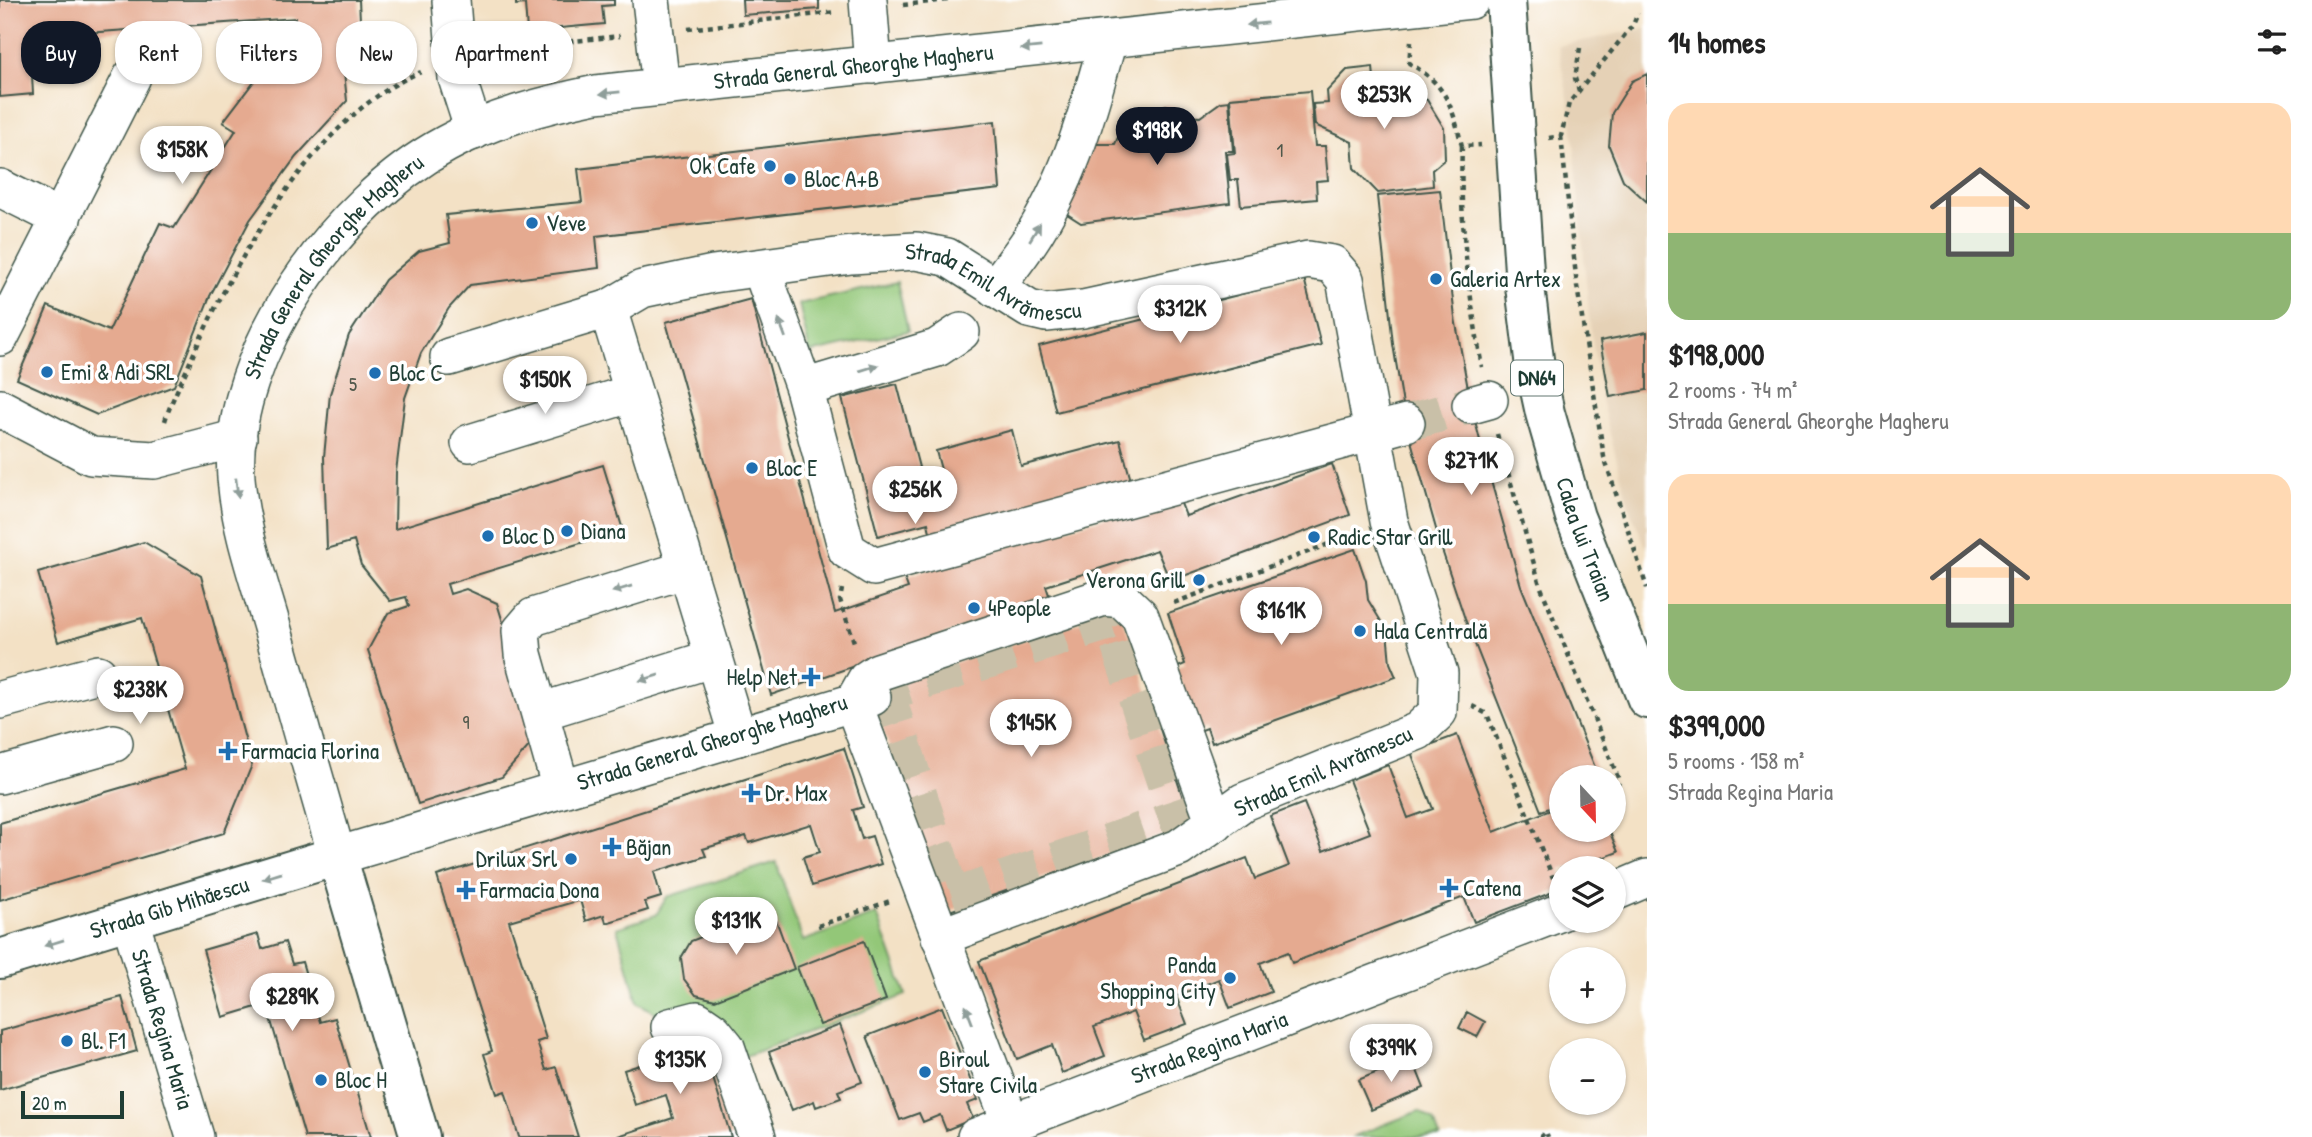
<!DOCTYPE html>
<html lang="en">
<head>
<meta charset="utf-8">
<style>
	:root { --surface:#fff; --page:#f2f2f2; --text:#222; --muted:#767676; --accent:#111827 }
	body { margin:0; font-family:"Patrick Hand",sans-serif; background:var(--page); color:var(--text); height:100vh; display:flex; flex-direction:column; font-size:26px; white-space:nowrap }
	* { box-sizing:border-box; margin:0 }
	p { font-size:23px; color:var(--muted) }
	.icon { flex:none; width:38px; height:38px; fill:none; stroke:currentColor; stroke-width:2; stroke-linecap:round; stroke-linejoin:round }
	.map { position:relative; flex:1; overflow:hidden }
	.panel { display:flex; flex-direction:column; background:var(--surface); width:665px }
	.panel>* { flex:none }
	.hud { position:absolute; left:21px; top:21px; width:665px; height:63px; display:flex; gap:14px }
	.needle { width:46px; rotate:158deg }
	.tools { position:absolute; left:1549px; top:765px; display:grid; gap:14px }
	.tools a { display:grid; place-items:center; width:77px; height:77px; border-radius:50%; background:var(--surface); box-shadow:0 2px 5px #0004; font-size:35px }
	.scale { position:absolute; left:21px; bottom:18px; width:103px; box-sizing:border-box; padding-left:7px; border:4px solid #1f3d34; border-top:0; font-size:19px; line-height:24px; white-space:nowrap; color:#1f3d34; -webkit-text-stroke:5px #fff; paint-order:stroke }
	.price { position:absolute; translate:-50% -60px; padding:0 16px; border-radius:24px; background:#fff; color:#222; font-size:23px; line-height:46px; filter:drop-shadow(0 2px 4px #0008) }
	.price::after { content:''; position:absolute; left:50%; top:42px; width:21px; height:16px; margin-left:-10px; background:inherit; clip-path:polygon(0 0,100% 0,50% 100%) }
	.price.on { background:var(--accent); color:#fff }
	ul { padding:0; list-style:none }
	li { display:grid; align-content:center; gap:14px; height:371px; padding:0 21px }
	li span { display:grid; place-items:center; height:217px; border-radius:21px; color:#555 }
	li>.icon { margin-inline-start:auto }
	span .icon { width:126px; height:126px; fill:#fffc; stroke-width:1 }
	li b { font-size:30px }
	h2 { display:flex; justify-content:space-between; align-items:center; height:84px; padding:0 21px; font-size:30px }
	.chip { padding:0 24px; border-radius:28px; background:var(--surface); box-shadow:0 2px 5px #0004; font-size:24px; line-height:63px }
	.chip.on { background:var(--accent); color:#fff }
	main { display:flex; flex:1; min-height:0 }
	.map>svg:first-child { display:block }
</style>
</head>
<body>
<main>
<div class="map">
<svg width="1647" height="1137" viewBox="0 0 1647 1137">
	<rect width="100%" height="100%" fill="#fff"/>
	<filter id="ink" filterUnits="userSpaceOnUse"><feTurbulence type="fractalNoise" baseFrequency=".0143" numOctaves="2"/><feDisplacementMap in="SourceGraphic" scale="14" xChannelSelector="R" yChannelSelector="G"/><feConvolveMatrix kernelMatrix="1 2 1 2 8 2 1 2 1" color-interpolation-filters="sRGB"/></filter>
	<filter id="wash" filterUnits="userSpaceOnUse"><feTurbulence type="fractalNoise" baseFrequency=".00686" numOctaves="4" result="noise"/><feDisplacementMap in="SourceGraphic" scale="28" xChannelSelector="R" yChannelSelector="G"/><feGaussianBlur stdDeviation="1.57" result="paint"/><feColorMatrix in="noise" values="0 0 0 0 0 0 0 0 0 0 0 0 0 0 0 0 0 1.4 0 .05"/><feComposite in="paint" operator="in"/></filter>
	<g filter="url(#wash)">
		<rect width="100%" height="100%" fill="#f3e1c5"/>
		<path fill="#e5d1b6" d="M1647 28V549L1630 510 1601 400 1589 315 1572 119 1558 46Z"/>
		<path fill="#93c778" stroke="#598256" stroke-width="2" d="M897 282 908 331 810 353 799 304Z
			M776 862 803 941 877 914 906 995 740 1058 638 1003 617 928 656 915 667 897Z
			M1419 1111 1434 1121 1440 1137H1352Z"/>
		<g id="blocks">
			<path fill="#e5aa90" d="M0 0H359L362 60 343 62 347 101 296 157 250 220 210 296 174 386 97 415 17 379 48 306 109 331 160 223 174 228 236 130 223 122 264 68 298 66 295 18 30 37 33 94 0 97Z
				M516 0H614V5L602 6 604 24 527 31 525 4 516 5Z
				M742 0H819V9L743 15Z
				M1373 67 1375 89 1401 86 1427 100 1444 128 1445 159 1432 170 1433 186 1378 193 1354 168 1352 142 1315 125 1313 104 1328 103 1327 91 1347 70Z
				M1647 74V202L1623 180 1609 146 1612 113 1632 81Z
				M1310 91 1315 146H1325L1328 180 1316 181 1317 199 1241 206 1238 180H1230L1227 154 1235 153 1230 98Z
				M1229 101 1233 151H1225L1230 203 1081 223 1064 212 1093 144H1115L1125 122 1141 121 1147 112 1166 105 1177 109 1183 116 1200 117 1221 102Z
				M995 121 1000 189 596 236 599 268 470 285 449 308 421 353 405 398 396 472 395 529 603 465 623 530 447 584 450 594 466 589 497 603 538 736 502 777 418 804 368 650 388 613 409 606 406 597 390 601 361 565 354 541 327 549 324 457 330 394 349 335 385 280 419 251 450 243 446 215 582 202 578 169Z
				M1440 190 1455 318 1471 405 1485 460 1521 586 1599 777H1561V804L1541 811 1465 619 1442 550 1406 423 1393 344 1377 196Z
				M1304 278 1321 345 1056 412 1039 346Z
				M751 299 835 613 908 588 904 577 1178 496 1186 516 1332 464 1350 515 1170 581 1157 550 1046 586 1050 598 771 695 666 322Z
				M1647 332V390L1610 397 1600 341Z
				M897 384 926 494 946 488 936 451 1012 430 1021 466 1120 440 1133 488 932 541 928 523 878 536 842 398Z
				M144 542 201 576 252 765 224 833 0 900V823L185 769 142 618 58 642 38 573Z
				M1355 549 1366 581 1368 600 1387 631 1390 663 1396 677 1212 743 1207 728 1199 731 1176 668 1185 664 1168 613Z
				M1120 609 1192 825 944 913 870 690Z
				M1457 735 1494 832 1561 806V830H1609L1618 852 1602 858 1606 868H1561V889L1474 922 1464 897 1292 963 1288 952 1260 963 1271 992 1230 1008 1219 979 1176 996 1187 1024 1144 1040 1133 1012 1094 1027 1105 1056 1062 1073 1052 1045 1017 1059 979 961 1247 858 1255 879 1289 866 1270 816 1304 803 1323 851 1370 833 1349 780 1388 765 1408 818 1433 809 1411 752Z
				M844 748 863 807 853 810 862 839 872 836 881 864 812 886 803 857 820 852 811 824 749 843 746 836 703 849 706 856 654 872 661 897 645 902 648 910 606 923 604 915 586 921 580 900 509 921 546 1039 537 1042 546 1070 556 1067 578 1137H519L505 1091 497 1094 484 1054 492 1051 437 876Z
				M772 909 794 969 715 1000 696 995 684 979 681 958 691 941Z
				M258 934 262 949 285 942 292 964 302 962 320 1022 335 1018 371 1137H305L266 1004 223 1017 203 950Z
				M864 941 886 1000 820 1025 797 967Z
				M122 997 137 1051 0 1090V1031Z
				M942 1007 978 1100 967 1104 973 1119 946 1130 940 1115 923 1122 919 1113 900 1120 867 1036Z
				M1467 1012 1485 1022 1477 1037 1459 1028Z
				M840 1025 862 1082 838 1091 841 1098 816 1107 814 1101 792 1110 769 1052Z
				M703 1045 731 1137H615L673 1118 666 1095 635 1105 624 1070Z
				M1412 1058 1424 1088 1371 1110 1358 1080Z"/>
		</g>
	</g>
	<g filter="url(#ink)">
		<use href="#blocks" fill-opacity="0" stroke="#3f564a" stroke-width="2"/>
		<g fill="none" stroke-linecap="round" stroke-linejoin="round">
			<path stroke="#c9c0a8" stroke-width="37" stroke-dasharray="37 18" stroke-linecap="butt" d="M1406 423 1471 405
				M872 697 1111 621 1177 818 952 898 886 693"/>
			<g stroke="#3f564a" stroke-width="40">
				<g id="minor">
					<path d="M451 0 457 78 474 131"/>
					<path d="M651 0 661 87"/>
					<path d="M868 0 873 65"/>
					<path d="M0 188 62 219"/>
					<path d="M761 268 804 388 847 550 874 567 1406 423"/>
					<path d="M995 288C1009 269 1024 251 1036 231 1072 172 1090 105 1108 40"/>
					<path d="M0 337 132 77"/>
					<path d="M449 357 608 309"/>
					<path d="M804 388 937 348 961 332"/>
					<path d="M1471 405 1489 400"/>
					<path d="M0 408 91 456 154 460 238 438"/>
					<path d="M470 443 633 393"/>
					<path id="s1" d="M872 697 337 856C315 780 293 703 272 627 258 578 240 529 236 478 227 353 339 201 446 144 493 118 543 105 596 94L1471 0"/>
					<path d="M0 700 98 674"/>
					<path d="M853 703 866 680 878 672 1104 597 1122 599 1140 616 1215 823"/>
					<path d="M853 703 1011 1124"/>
					<path d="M540 712 714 658"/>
					<path id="s2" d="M738 737 608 309 642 289 713 274 851 255 916 251 947 257 1029 309 1046 313 1083 309 1308 260 1332 264 1345 279 1389 521 1439 673 1438 712 1418 731 1243 802 1179 848 940 937"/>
					<path d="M0 775 114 743"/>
					<path d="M561 789 523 654 521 631 533 617 687 569"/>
					<path d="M1614 892 1647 878"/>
					<path id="s3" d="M130 920 195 1137"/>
					<path d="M670 1027 697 1020 713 1031 726 1047 757 1137"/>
					<path id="s4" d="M976 1137 1561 912"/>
				</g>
			</g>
			<g stroke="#3f564a" stroke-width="42">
				<g id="major">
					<path id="s5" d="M1506 0 1525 286 1535 367 1545 413 1575 517 1647 699"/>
					<path id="s6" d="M0 959 337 856 420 1137"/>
				</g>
			</g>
			<path stroke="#3f564a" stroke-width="4.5" stroke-dasharray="5 5" stroke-linecap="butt" d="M903 5 948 0
				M688 29 836 12
				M1411 41 1409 63C1447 85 1452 106 1462 146L1481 145
				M489 50 620 36
				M1579 92 1575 78 1580 48
				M1561 136 1577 286 1604 457 1647 588
				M1549 138 1561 136 1569 103 1633 25 1638 13
				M1462 146C1459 221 1469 294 1482 367
				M165 421C171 401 182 381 190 362 233 263 317 113 421 72
				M1497 434 1540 585 1619 780 1614 806
				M842 589 840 600 855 645
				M1174 603 1355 534
				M1472 706 1487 714 1553 878
				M818 926 890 901
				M1540 1137 1546 1132 1548 1137"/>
			<use href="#minor" stroke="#fff" stroke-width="37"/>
			<use href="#major" stroke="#fff" stroke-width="38"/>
		</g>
		<defs><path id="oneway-solid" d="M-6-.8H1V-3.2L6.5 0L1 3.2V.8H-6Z" transform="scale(1.75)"/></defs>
		<g fill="#8f9e9a">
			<use href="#oneway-solid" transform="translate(1257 24) rotate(174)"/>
			<use href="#oneway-solid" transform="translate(1031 48) rotate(174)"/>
			<use href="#oneway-solid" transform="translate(610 93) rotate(174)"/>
			<use href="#oneway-solid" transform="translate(1035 232) rotate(-58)"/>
			<use href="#oneway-solid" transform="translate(782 328) rotate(-110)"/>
			<use href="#oneway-solid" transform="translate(869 368) rotate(-17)"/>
			<use href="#oneway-solid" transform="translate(237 488) rotate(83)"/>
			<use href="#oneway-solid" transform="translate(622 589) rotate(163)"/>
			<use href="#oneway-solid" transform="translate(649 678) rotate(163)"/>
			<use href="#oneway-solid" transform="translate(272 876) rotate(163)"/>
			<use href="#oneway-solid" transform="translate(54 943) rotate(163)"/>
			<use href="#oneway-solid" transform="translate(969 1015) rotate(-111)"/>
		</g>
	</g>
	<g fill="#1f6fb2" stroke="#fff" stroke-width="2.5">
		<circle cx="770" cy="166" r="7"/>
		<circle cx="790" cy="179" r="7"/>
		<circle cx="532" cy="223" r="7"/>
		<circle cx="1436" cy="279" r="7"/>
		<circle cx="47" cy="372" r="7"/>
		<circle cx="375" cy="373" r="7"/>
		<circle cx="752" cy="468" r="7"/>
		<circle cx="567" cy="531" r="7"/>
		<circle cx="488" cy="536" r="7"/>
		<circle cx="1314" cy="537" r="7"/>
		<circle cx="1199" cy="580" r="7"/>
		<circle cx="974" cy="608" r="7"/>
		<circle cx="1360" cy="631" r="7"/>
		<path d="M807.5 666.5h7v7h7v7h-7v7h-7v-7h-7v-7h7z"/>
		<path d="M224.5 740.5h7v7h7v7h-7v7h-7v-7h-7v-7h7z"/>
		<path d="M747.5 782.5h7v7h7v7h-7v7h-7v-7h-7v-7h7z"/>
		<path d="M608.5 836.5h7v7h7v7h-7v7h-7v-7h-7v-7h7z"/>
		<circle cx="571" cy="859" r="7"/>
		<path d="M1445.5 877.5h7v7h7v7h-7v7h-7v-7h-7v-7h7z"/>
		<path d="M462.5 879.5h7v7h7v7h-7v7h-7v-7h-7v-7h7z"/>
		<circle cx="1230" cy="978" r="7"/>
		<circle cx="67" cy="1041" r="7"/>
		<circle cx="925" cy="1072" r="7"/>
		<circle cx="321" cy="1080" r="7"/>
	</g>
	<g text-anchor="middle" stroke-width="7" stroke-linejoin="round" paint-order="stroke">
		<g font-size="19" fill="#50584b">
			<text x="1280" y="157">1</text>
			<text x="353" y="391">5</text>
			<text x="466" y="729">9</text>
		</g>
		<rect fill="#fff" stroke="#627771" stroke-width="2" x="1511" y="360.5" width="52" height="35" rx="5"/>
		<g font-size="21" font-weight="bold" fill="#1f3d34">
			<text x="1537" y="385">DN64</text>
		</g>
		<g font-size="23" fill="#1f3d34" stroke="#fff">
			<text dy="8" stroke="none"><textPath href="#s1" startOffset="1780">Strada General Gheorghe Magheru</textPath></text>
			<text dy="8" stroke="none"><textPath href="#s1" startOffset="1192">Strada General Gheorghe Magheru</textPath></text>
			<text dy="8" stroke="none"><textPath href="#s2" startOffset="849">Strada Emil Avrămescu</textPath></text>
			<text dy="8" stroke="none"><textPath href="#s5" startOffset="548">Calea lui Traian</textPath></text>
			<text transform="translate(712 742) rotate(-17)" y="8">Strada General Gheorghe Magheru</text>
			<text transform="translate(1323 771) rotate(-24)" y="8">Strada Emil Avrămescu</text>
			<text dy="8" stroke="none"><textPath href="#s6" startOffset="177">Strada Gib Mihăescu</textPath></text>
			<text dy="8" stroke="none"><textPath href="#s3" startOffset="114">Strada Regina Maria</textPath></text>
			<text dy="8" stroke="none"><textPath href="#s4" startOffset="250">Strada Regina Maria</textPath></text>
		</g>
		<g font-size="23" fill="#1f3d34" stroke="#fff" text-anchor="start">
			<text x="756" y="174" text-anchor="end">Ok Cafe</text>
			<text x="804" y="187">Bloc A+B</text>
			<text x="546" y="231">Veve</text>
			<text x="1450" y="287">Galeria Artex</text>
			<text x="61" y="380">Emi &amp; Adi SRL</text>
			<text x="389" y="381">Bloc C</text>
			<text x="766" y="476">Bloc E</text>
			<text x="581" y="539">Diana</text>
			<text x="502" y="544">Bloc D</text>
			<text x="1328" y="545">Radic Star Grill</text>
			<text x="1185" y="588" text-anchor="end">Verona Grill</text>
			<text x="988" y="616">4People</text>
			<text x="1374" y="639">Hala Centrală</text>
			<text x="797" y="685" text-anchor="end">Help Net</text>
			<text x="242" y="759">Farmacia Florina</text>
			<text x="765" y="801">Dr. Max</text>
			<text x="626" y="855">Băjan</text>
			<text x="557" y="867" text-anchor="end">Drilux Srl</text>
			<text x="1463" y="896">Catena</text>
			<text x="480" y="898">Farmacia Dona</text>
			<text x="1216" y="973" text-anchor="end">Panda<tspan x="1216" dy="26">Shopping City</tspan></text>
			<text x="81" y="1049">Bl. F1</text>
			<text x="939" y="1067">Biroul<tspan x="939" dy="26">Stare Civila</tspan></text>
			<text x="335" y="1088">Bloc H</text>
		</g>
	</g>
</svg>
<div class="tools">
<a><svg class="needle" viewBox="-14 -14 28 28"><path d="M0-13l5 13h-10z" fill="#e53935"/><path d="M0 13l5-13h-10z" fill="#767676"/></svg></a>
<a><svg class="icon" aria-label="layers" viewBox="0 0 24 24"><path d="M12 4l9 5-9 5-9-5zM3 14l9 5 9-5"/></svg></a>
<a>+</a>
<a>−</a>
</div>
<div class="scale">20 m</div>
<b class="price" style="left:1384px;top:131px">$253K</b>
<b class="price on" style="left:1157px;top:167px">$198K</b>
<b class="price" style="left:182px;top:186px">$158K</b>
<b class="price" style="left:1180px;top:345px">$312K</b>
<b class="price" style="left:545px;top:416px">$150K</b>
<b class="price" style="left:1471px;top:497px">$271K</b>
<b class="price" style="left:915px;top:526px">$256K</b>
<b class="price" style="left:1281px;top:647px">$161K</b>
<b class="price" style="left:140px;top:726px">$238K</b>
<b class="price" style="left:1031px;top:759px">$145K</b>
<b class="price" style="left:736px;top:957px">$131K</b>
<b class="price" style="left:292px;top:1033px">$289K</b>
<b class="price" style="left:1391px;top:1084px">$399K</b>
<b class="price" style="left:680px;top:1096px">$135K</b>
<div class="hud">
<a class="chip on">Buy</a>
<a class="chip">Rent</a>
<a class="chip">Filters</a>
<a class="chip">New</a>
<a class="chip">Apartment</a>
</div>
</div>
<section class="panel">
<h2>14 homes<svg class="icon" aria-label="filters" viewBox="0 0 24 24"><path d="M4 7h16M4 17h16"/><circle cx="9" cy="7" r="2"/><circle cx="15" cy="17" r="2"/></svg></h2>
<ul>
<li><span style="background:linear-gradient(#ffd9b3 60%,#8fb573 0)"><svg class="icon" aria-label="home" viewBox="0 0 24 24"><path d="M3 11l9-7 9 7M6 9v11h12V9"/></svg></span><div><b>$198,000</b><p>2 rooms · 74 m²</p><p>Strada General Gheorghe Magheru</p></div></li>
<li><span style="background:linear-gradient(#ffd9b3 60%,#8fb573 0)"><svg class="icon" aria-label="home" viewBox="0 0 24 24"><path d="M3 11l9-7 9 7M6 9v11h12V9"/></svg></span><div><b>$399,000</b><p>5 rooms · 158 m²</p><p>Strada Regina Maria</p></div></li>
</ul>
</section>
</main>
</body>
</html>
